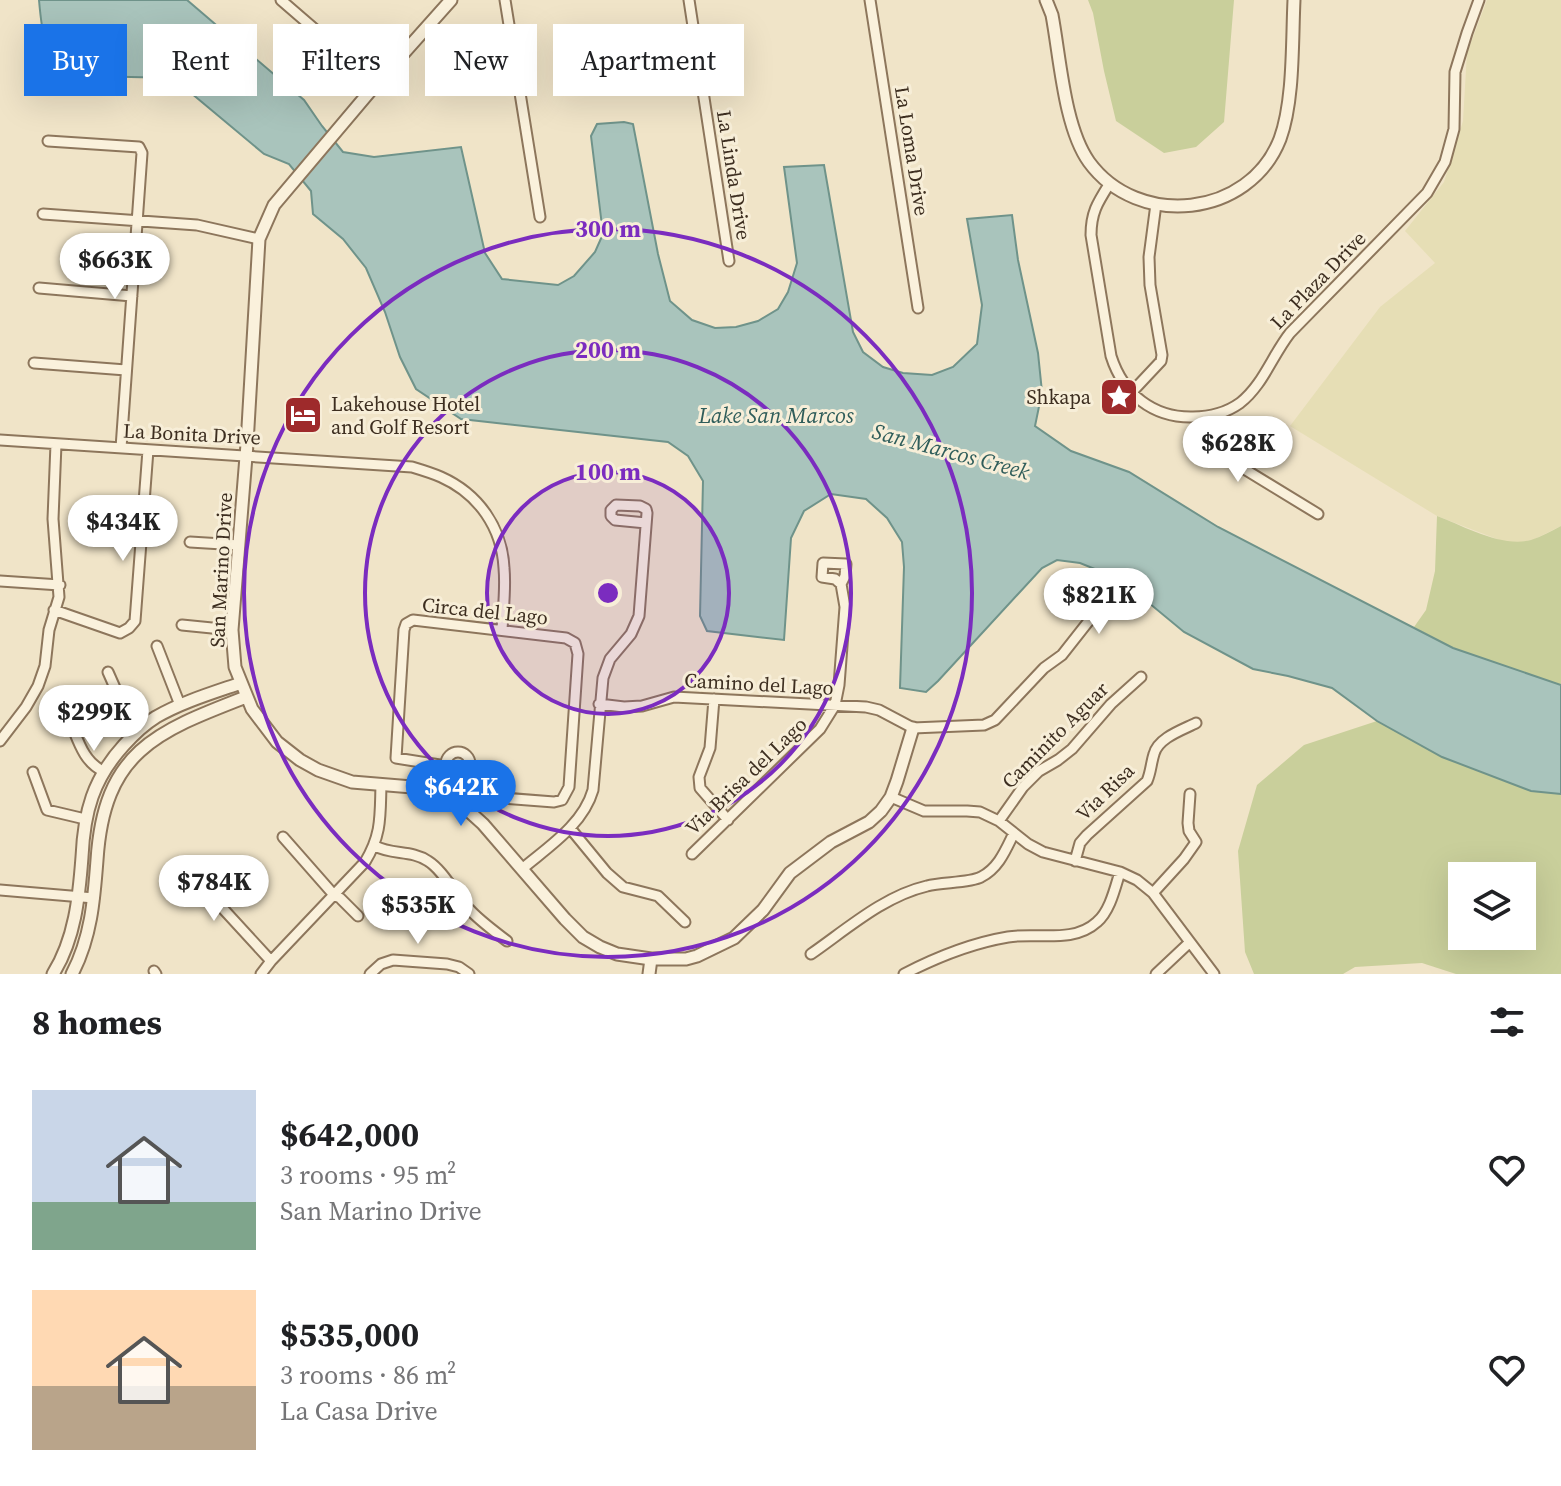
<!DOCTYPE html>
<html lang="en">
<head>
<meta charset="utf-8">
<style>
	:root { --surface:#fff; --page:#f6f6f6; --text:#202124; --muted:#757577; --accent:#1a73e8 }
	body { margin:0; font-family:"Source Serif 4",serif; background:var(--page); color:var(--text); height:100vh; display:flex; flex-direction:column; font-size:30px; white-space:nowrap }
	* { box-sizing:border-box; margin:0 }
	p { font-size:26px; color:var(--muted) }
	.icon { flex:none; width:44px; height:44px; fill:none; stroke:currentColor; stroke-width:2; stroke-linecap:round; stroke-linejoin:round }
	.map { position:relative; height:974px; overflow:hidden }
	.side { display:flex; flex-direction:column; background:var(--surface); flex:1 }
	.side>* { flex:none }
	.top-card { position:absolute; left:24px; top:24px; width:800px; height:72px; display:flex; gap:16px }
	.controls { position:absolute; left:1448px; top:862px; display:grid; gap:16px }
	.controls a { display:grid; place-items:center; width:88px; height:88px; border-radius:0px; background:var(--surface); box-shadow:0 8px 32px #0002; font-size:40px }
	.price { position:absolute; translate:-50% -68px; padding:0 18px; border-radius:28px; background:#fff; color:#222; font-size:26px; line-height:52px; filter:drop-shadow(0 2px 4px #0008) }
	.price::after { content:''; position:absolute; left:50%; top:48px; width:24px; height:18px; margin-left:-12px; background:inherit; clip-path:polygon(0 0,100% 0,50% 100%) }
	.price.selected { background:var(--accent); color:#fff }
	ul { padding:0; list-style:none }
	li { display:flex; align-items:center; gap:24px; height:200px; padding:0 32px }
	li span { display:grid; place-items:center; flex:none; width:224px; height:160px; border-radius:0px; color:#555 }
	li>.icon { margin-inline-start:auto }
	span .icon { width:96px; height:96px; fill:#fffc; stroke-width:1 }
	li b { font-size:34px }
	h2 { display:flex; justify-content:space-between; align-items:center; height:96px; padding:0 32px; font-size:34px }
	.tag { padding:0 28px; border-radius:0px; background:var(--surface); box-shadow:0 8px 32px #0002; font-size:28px; line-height:72px }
	.tag.selected { background:var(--accent); color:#fff }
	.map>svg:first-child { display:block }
</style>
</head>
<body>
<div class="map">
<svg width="1561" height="974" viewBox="0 0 1561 974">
	<rect width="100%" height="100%" fill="#f0e4c8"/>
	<path fill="#e6deb5" d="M1487 0H1561V526L1533 540 1516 543 1502 541 1437 516 1290 426 1380 307 1435 263 1405 231 1444 182 1463 121 1467 53Z"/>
	<path fill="#c9cf9b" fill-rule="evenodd" d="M1088 0H1234L1224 122 1196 147 1164 153 1116 121 1104 71 1093 13Z
		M1437 516C1464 526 1502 548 1531 540 1541 537 1551 531 1561 526V685L1453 648 1414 627 1426 610 1435 571Z
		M1377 721 1442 757 1531 791 1561 794V974H1456L1422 963 1355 967 1343 974H1254L1245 952 1238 851 1257 785 1304 745ZM1462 876H1522V936H1462Z"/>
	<path fill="#a9c4bc" stroke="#6f938a" stroke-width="2" d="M39 0H187L304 100 322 126 343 152 374 157 461 147 485 253 502 279 558 285 574 276 595 252 603 234 591 136 597 124 624 122 633 124 658 254 670 301 692 320 715 328 736 327 758 321 778 309 788 292 797 263 784 167 824 165 853 332 863 352 883 367 903 373 932 375 953 367 977 344 982 305 967 219 1012 215 1018 260 1038 353 1042 392 1035 426 1071 451 1129 472 1218 527 1453 648 1561 685V794L1531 791 1442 757 1377 721 1332 688 1288 676 1253 669 1184 632 1120 579 1080 563 1057 560 1042 568 938 681 926 692 900 688 904 567 902 542 887 518 866 499 831 494 804 511 791 538 784 640 707 631 700 616 703 481 688 456 668 442 461 419 416 389 400 357 385 312 366 268 343 239 313 214 311 191 289 164 264 154 173 78 88 76 65 73C43 47 42 34 39 0Z"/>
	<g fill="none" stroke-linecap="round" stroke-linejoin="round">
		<g stroke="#8d765c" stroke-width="13">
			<path id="minor" d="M281 0 377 83
				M505 0 540 217
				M689 0 729 261
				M870 0 918 308
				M48 141 139 147 142 153 121 448
				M1110 183C1098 202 1091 212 1091 235L1111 356C1123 394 1153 418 1193 417 1209 417 1226 413 1240 403 1263 385 1272 356 1290 333L1427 193 1445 162 1454 129 1455 72 1467 33 1479 0
				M43 214 197 225 259 239
				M39 288 132 296
				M34 363 126 370
				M1131 393 1161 361 1162 355 1150 285 1149 257 1156 204
				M1208 417 1212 441 1223 456 1318 514
				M0 440 412 467C422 470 432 473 441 477 479 494 502 528 504 568 506 589 503 610 502 630
				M190 542 239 545
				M0 581 60 585
				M54 610 120 633 129 628 135 621 148 450
				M182 625 232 630
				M157 646 180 705
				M108 672 135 733
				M714 699 710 748 699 777 700 788 728 820
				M599 704 624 707 642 706 674 697 866 707 879 710 913 728 984 725 995 720 1044 668 1062 655 1099 608
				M66 713C77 733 80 760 103 771
				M0 741 26 707 38 686 45 666 49 630 59 597 53 519 56 444
				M446 764a12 12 0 1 1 24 0a12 12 0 1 1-24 0Z
				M446 766 396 758 404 630 406 624 413 620 566 638 575 643 578 654 569 787 562 800 554 802 503 798 492 794 464 774
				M447 770 442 781 444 794 454 786 457 776
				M33 772 47 810 85 819
				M891 797 924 811H967L980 812 999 821 1028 844 1043 852 1120 872 1137 880 1153 893 1214 974
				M999 821 1023 787 1039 771 1058 760 1072 749 1111 704 1141 677
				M570 828 607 873 623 887 658 896 685 922
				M283 837 334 895 340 898 358 916
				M375 846C392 855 412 850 428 861 444 871 455 895 469 909 480 921 494 931 507 941
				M692 854 820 729 835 705 839 685 845 607 841 584 845 576 846 564 823 563 822 577 835 579 841 584
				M1075 861 1080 843 1087 835 1147 781C1151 772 1151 763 1154 754 1158 738 1182 730 1196 723
				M181 863 271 961
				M522 869C548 847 583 825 593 790L603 678 610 659 631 634 639 616 647 513 646 509 640 506 616 505 611 510V516L615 520 646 523
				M0 890 94 898
				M1153 893 1184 859 1196 842 1189 831 1188 823 1190 794
				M811 954C847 929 884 896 927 886 941 882 970 883 981 877 999 868 1006 849 1014 833
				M154 971 156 974
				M261 974 271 961 365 862C382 834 380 816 381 785
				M370 974 381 964 393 960 447 964 459 967 469 974
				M904 974C937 957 972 943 1008 937 1037 932 1073 944 1097 922 1110 911 1115 888 1120 872
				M1156 974 1189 943"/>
		</g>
		<g stroke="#8d765c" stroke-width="15">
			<path id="tertiary" d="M451 0 377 83 274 205 259 239 247 444 232 630 235 667 252 709 277 742 300 760 318 770 352 782 424 788 444 794 462 805 483 824 565 919 583 937 600 947 617 954 651 959H686L697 956 734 938 763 910 790 873 831 842 869 822 881 811 891 797 897 781 913 728
				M1046 0 1052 15C1060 57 1064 127 1089 162 1138 229 1249 218 1280 139 1294 101 1292 42 1294 0
				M53 974C75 939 79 897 82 857 84 812 93 779 124 745 133 735 143 725 156 717 182 702 212 693 241 683
				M72 974C91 938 94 900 97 860 104 752 155 732 246 697
				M649 974 651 959"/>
		</g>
		<use href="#minor" stroke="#faf1dc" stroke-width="9"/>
		<use href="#tertiary" stroke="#faf1dc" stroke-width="11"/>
	</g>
	<circle cx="608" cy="593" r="121" fill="#7b2cbf" fill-opacity=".12"/>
	<g fill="none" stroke="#7b2cbf" stroke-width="4">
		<circle cx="608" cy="593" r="121"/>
		<circle cx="608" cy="593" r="243"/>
		<circle cx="608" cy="593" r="364"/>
	</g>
	<defs>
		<g id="sight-square" transform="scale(2)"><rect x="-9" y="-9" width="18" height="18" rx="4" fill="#9e2a2b" stroke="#f7eed8"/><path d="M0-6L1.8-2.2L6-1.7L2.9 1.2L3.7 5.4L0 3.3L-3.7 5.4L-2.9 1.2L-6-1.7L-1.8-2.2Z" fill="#fff"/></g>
		<g id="hotel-square" transform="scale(2)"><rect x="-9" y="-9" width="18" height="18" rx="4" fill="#9e2a2b" stroke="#f7eed8"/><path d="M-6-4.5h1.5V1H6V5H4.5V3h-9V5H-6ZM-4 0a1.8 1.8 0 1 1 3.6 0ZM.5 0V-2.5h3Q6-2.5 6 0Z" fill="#fff"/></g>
	</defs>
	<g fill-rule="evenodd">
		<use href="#sight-square" x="1119" y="397"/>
		<use href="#hotel-square" x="303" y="415"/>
	</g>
	<g text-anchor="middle" stroke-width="6" stroke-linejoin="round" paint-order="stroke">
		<g font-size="20" fill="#3d2e20" stroke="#f7eed8">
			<text transform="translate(912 151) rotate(81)" y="7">La Loma Drive</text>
			<text transform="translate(734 175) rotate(81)" y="7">La Linda Drive</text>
			<text transform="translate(1318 280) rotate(-46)" y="7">La Plaza Drive</text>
			<text transform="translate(192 434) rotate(3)" y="7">La Bonita Drive</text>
			<text transform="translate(221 570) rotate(-87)" y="7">San Marino Drive</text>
			<text transform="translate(485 611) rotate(6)" y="7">Circa del Lago</text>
			<text transform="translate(759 684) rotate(3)" y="7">Camino del Lago</text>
			<text transform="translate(1055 735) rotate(-45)" y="7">Caminito Aguar</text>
			<text transform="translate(746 776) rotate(-44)" y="7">Via Brisa del Lago</text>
			<text transform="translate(1105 792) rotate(-44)" y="7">Via Risa</text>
		</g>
		<g font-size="20" fill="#3d2e20" stroke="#f7eed8" text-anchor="end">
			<text x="1091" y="404">Shkapa</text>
			<text x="331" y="411" text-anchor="start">Lakehouse Hotel<tspan x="331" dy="23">and Golf Resort</tspan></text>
		</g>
		<g font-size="22" font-style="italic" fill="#2f5d5a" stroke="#f7eed8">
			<text x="776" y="423">Lake San Marcos</text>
			<text transform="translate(951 451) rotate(15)" y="8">San Marcos Creek</text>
		</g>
	</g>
	<circle cx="608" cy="593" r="12" fill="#7b2cbf" stroke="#f7eed8" stroke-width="4"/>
	<g font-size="24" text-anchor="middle" font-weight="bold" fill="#7b2cbf" stroke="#f7eed8" stroke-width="6" stroke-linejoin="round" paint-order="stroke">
		<text x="608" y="237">300 m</text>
		<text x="608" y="358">200 m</text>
		<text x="608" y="480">100 m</text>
	</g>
</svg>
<div class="controls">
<a><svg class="icon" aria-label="layers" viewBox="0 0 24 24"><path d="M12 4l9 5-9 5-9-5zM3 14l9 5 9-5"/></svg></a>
</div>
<b class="price" style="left:115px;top:301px">$663K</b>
<b class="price" style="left:1238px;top:484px">$628K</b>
<b class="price" style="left:123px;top:563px">$434K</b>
<b class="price" style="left:1099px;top:636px">$821K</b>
<b class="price" style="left:94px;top:753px">$299K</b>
<b class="price selected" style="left:461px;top:828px">$642K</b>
<b class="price" style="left:214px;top:923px">$784K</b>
<b class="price" style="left:418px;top:946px">$535K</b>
<div class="top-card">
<a class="tag selected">Buy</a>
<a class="tag">Rent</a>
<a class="tag">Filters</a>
<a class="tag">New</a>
<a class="tag">Apartment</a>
</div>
</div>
<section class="side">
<h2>8 homes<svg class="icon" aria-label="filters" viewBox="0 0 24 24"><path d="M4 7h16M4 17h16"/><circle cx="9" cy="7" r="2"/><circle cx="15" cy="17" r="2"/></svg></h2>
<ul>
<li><span style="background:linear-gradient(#c9d6e8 70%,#7fa58c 0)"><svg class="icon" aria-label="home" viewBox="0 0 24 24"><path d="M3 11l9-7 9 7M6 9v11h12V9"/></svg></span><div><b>$642,000</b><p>3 rooms · 95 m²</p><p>San Marino Drive</p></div><svg class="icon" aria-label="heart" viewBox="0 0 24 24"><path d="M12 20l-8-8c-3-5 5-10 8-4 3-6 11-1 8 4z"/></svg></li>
<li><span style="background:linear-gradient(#ffd9b3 60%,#b9a48a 0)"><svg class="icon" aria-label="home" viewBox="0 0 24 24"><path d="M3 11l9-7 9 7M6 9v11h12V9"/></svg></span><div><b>$535,000</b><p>3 rooms · 86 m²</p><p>La Casa Drive</p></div><svg class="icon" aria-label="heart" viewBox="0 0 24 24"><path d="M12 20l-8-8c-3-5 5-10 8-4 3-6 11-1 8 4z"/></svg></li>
</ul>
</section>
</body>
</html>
